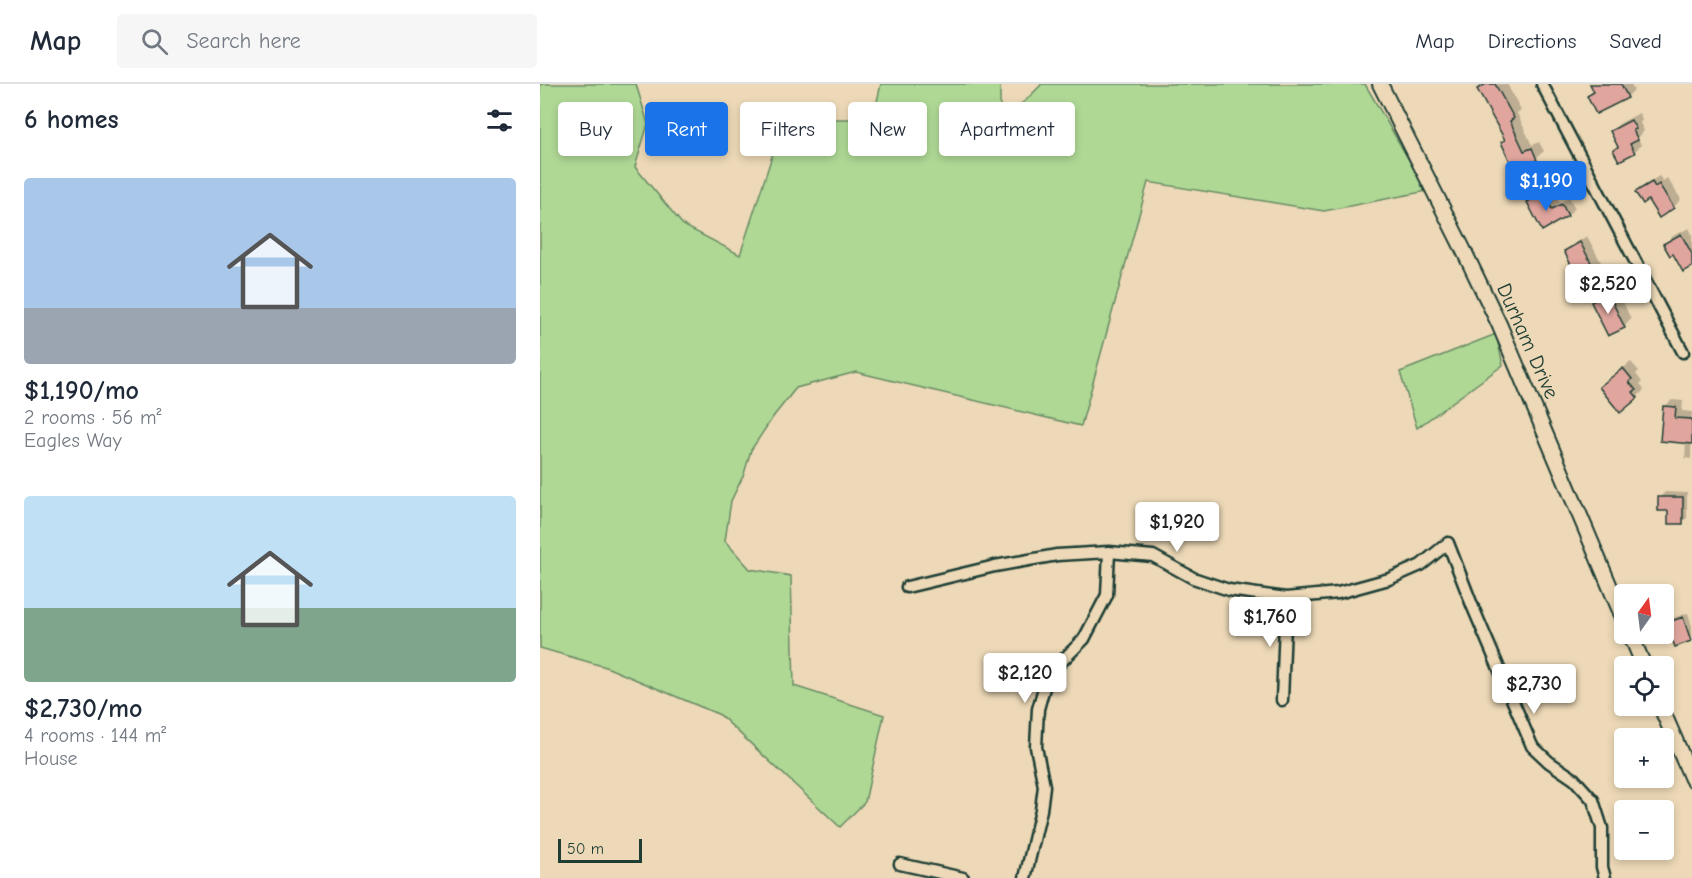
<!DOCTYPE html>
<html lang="en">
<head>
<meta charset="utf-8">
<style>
	:root { --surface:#fff; --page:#f6f6f7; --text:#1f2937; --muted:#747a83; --line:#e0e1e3; --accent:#1a73e8 }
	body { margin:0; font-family:"Comic Neue",sans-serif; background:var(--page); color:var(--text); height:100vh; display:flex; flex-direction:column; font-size:22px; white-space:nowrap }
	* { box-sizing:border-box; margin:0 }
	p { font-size:20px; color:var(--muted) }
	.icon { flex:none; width:33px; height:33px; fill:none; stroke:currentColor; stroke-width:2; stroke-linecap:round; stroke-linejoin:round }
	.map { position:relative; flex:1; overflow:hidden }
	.sheet { display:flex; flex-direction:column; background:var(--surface); width:540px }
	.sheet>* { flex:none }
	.hud { position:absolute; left:18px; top:18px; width:570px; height:54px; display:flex; gap:12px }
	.needle { width:39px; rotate:14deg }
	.fabs { position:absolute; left:1074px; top:500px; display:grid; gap:12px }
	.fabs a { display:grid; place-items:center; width:60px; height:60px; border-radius:6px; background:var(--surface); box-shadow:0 3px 9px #0003; font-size:30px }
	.scale { position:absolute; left:18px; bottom:15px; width:84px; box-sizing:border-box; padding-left:6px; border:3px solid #1f3d34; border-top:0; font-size:16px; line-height:21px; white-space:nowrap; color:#1f3d34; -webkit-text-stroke:4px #edd9b7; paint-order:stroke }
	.price { position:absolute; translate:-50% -51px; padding:0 14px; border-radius:6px; background:#fff; color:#222; font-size:20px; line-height:39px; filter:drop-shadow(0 2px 3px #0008) }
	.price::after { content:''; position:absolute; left:50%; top:36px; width:18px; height:14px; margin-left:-9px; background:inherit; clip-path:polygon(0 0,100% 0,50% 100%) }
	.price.selected { background:var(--accent); color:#fff }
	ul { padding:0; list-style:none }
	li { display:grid; align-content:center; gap:12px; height:318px; padding:0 24px }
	li span { display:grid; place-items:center; height:186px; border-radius:6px; color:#555 }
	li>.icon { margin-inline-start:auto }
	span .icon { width:108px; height:108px; fill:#fffc; stroke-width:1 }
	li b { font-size:26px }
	h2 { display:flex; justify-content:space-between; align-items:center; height:72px; padding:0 24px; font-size:26px }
	.pill { padding:0 21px; border-radius:6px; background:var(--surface); box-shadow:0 3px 9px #0003; font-size:21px; line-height:54px }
	.pill.selected { background:var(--accent); color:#fff }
	header { display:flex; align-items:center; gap:36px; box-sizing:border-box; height:84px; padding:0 30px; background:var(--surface); border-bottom:2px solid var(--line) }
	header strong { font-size:28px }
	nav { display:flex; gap:33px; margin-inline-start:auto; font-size:21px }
	.search { width:420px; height:54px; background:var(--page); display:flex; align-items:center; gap:15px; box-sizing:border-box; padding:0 21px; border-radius:6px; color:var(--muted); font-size:22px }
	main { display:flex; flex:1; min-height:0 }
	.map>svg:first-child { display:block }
</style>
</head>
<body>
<header>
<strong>Map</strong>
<div class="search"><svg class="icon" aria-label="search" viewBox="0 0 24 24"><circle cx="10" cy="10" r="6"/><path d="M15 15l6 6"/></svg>Search here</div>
<nav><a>Map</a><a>Directions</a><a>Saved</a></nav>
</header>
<main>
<section class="sheet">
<h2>6 homes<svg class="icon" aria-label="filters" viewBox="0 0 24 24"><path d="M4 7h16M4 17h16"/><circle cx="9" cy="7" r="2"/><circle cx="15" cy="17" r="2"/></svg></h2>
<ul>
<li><span style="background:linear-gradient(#a9c7e8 70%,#9aa5b1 0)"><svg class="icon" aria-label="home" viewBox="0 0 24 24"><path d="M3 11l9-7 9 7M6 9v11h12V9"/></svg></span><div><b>$1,190/mo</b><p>2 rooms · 56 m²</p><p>Eagles Way</p></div></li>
<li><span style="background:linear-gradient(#bfe0f5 60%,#7fa58c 0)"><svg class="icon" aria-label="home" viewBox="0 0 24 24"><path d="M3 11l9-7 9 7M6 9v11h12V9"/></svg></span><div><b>$2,730/mo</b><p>4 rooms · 144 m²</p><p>House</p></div></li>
</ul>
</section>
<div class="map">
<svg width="1152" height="794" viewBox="0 0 1152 794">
	<rect width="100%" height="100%" fill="#edd9b7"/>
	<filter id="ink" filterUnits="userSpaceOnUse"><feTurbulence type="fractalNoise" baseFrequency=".0167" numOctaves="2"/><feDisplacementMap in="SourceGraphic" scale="12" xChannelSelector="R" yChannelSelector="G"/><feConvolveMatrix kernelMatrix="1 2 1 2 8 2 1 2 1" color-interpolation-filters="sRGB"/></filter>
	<g filter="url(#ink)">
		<path fill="#afd895" stroke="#678a64" stroke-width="1.5" d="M0 0H96L108 40 95 83 143 141 200 171 244 35H333L341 0H460V34L485 17 500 2 501 0H825L887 107 784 127 608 98 541 342 316 288 256 304 233 333 211 366 204 390 191 417 185 457 210 485 251 492 254 602 344 631 325 718 300 743 180 631 66 583 0 564Z
			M956 250 963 281 877 344 860 288Z"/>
		<path fill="#0003" d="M944 0H967L981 26 977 29 992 61 999 58 1004 67 996 74 963 58 966 55 939 5Z
			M1051 0H1091L1094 6 1087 13 1048 12 1054 6Z
			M1099 29 1102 36 1100 39 1104 47 1098 54 1101 61 1094 68 1075 66 1079 61 1072 47 1079 40Z
			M1119 92 1123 97 1127 94 1141 115 1134 123 1120 132 1109 114 1097 108 1105 101Z
			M1011 103 1020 119 1029 113 1035 124 1028 131 1003 145 988 119 996 111Z
			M1149 144 1152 150V181L1125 160 1133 152Z
			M1047 152 1062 180 1055 187 1026 167 1033 160Z
			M1076 203 1091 235 1084 243 1053 218 1060 210Z
			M1091 278 1099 287 1096 290 1102 298 1100 300 1104 306 1097 313 1068 296Z
			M1132 316 1143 317 1142 327 1152 328 1151 375 1145 374 1146 358 1124 323Z
			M1125 408 1147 409V434L1142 438 1129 426 1120 413Z
			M1148 529 1152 542V554L1150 556 1128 539 1133 534Z"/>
		<path fill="#e0a69e" stroke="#1f3d34" stroke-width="1.5" d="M946 0H955L974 34 970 37 984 67 992 64 997 76 974 86 961 58 965 56 937 5Z
			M1050 0H1081L1088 14 1056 30 1047 12 1054 8Z
			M1091 36 1096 45 1093 46 1098 56 1090 60 1095 69 1079 77 1073 66 1078 63 1070 47Z
			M1112 98 1115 103 1119 100 1134 124 1119 134 1108 116 1103 120 1095 108Z
			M1003 109 1012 125 1022 120 1028 132 1002 147 987 118Z
			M1141 150 1152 170V183L1143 188 1133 170 1130 172 1123 160Z
			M1040 158 1056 188 1039 197 1024 167Z
			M1068 209 1085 244 1068 252 1051 218Z
			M1083 284 1092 295 1089 298 1096 306 1093 308 1098 314 1080 329 1059 303Z
			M1123 322 1136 323 1135 334 1152 335V360L1120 357Z
			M1118 413H1143V440H1128V427H1118Z
			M1143 533 1151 557 1135 563 1126 539Z"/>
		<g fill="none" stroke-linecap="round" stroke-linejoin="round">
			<g stroke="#1f3d34" stroke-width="15">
				<path id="street" d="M1002 0 1143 268
					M367 503 455 482 517 471 569 468 613 472 653 494 689 506 746 514 798 509 849 495 881 481 908 459 932 521 992 662 1009 678 1034 695 1053 716 1062 744V783L1065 794
					M742 616 746 514
					M360 780 423 794
					M485 794 501 726 504 702 496 663 498 625 505 600 515 584 544 555 567 511 569 468"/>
			</g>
			<g stroke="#1f3d34" stroke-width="18">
				<path id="secondary" d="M840 0 922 163 959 240 1084 536
					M1090 549 1104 582
					M1120 621 1152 695"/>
			</g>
			<use href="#street" stroke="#edd9b7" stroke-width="10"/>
			<use href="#secondary" stroke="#edd9b7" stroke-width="14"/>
		</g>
	</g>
	<g text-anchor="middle" stroke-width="4.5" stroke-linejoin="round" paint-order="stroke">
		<g font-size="21" fill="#1f3d34" stroke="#edd9b7">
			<text transform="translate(988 257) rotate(66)" y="7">Durham Drive</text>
		</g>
	</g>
</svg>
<div class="fabs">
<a><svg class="needle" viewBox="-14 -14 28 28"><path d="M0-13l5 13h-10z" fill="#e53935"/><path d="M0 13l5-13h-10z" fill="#747a83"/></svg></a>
<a><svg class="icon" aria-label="locate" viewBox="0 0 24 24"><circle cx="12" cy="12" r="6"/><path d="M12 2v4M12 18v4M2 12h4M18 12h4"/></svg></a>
<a>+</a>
<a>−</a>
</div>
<div class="scale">50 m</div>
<b class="price selected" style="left:1006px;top:128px">$1,190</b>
<b class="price" style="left:1068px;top:231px">$2,520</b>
<b class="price" style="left:637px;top:469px">$1,920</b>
<b class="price" style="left:730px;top:564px">$1,760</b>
<b class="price" style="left:485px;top:620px">$2,120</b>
<b class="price" style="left:994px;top:631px">$2,730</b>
<div class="hud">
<a class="pill">Buy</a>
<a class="pill selected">Rent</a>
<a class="pill">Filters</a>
<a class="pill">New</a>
<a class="pill">Apartment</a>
</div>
</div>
</main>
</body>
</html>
